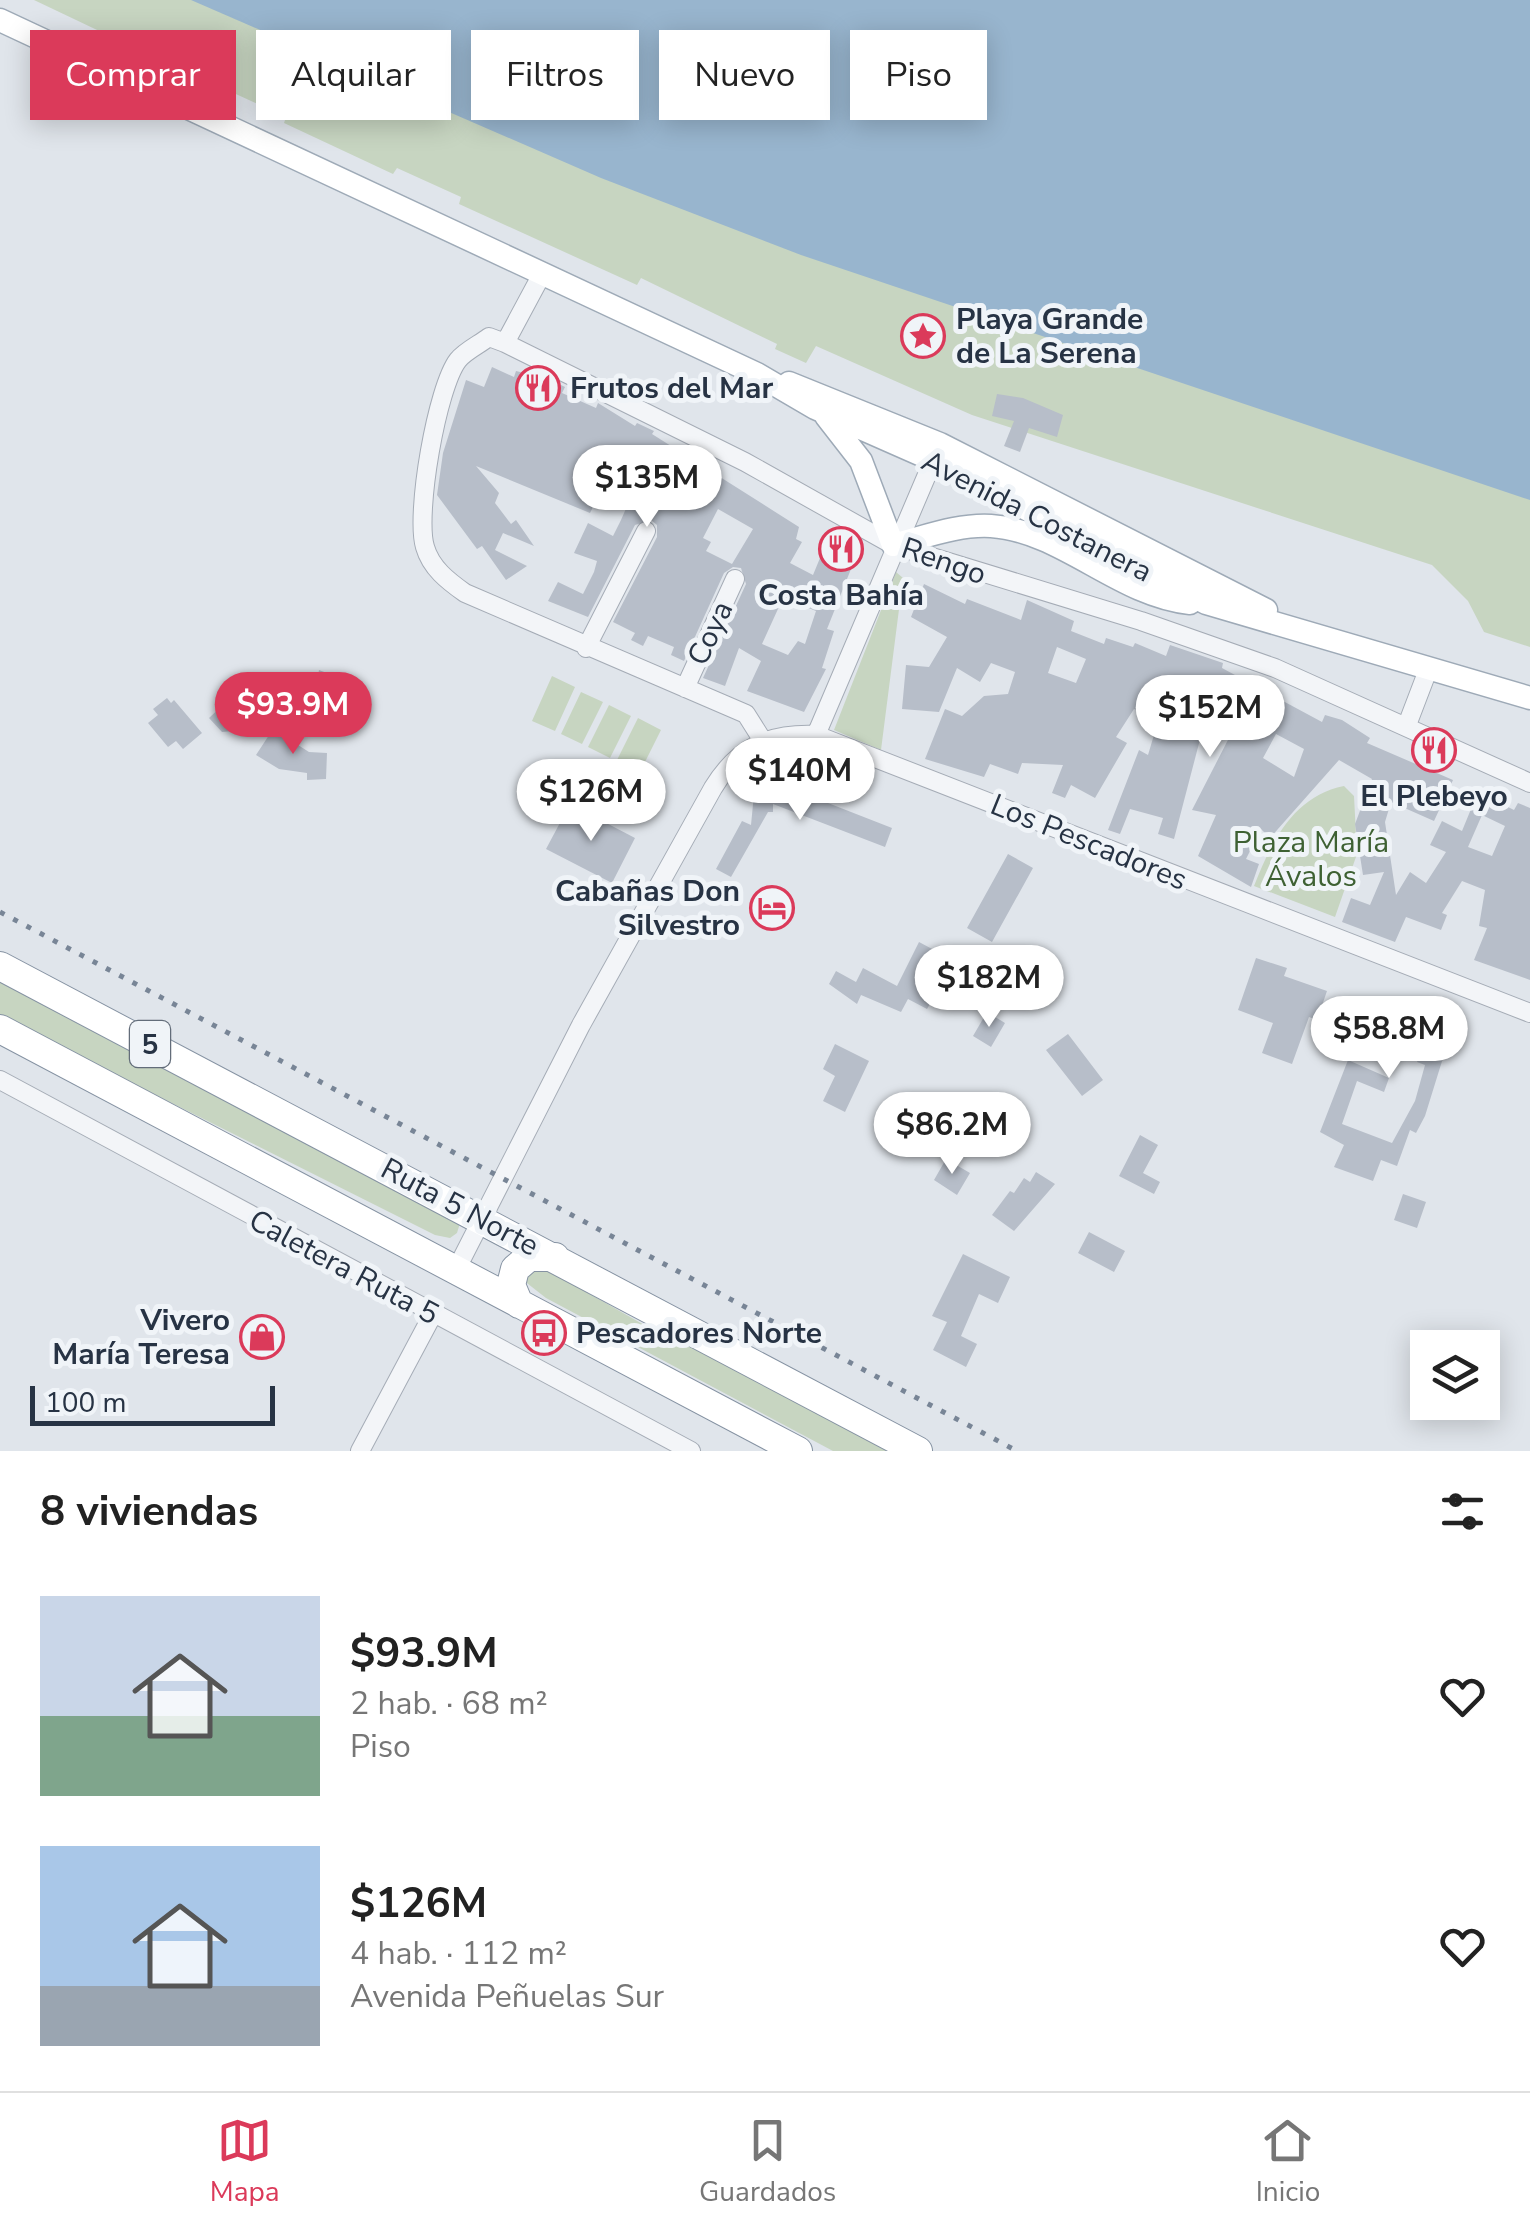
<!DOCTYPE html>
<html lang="es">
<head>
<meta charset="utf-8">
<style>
	:root { --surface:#fff; --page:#f6f6f6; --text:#222; --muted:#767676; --line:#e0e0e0; --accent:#db3a5a }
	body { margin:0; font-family:"Nunito Sans",sans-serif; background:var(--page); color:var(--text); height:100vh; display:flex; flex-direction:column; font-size:38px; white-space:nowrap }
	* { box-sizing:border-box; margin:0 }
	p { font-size:32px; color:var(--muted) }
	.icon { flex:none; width:55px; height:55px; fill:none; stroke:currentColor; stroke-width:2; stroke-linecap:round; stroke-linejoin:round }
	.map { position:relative; height:1451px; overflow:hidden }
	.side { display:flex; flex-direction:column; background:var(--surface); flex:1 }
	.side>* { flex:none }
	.hud { position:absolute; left:30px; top:30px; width:1000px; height:90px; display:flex; gap:20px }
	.buttons { position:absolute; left:1410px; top:1330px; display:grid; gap:20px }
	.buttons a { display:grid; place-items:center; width:90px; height:90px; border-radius:0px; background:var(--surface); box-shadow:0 5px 25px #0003; font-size:50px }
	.scale { position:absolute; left:30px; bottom:25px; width:245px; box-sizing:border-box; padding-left:10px; border:5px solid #273344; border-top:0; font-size:28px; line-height:35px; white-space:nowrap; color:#273344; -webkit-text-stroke:8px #f0f4f8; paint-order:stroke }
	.price { position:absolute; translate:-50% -85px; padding:0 22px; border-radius:35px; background:#fff; color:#222; font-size:32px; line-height:65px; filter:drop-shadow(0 2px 5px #0008) }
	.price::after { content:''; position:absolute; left:50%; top:60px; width:30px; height:22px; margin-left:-15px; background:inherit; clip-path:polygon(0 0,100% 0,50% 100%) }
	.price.active { background:var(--accent); color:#fff }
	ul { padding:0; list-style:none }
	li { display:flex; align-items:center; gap:30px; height:250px; padding:0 40px }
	li span { display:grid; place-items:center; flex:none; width:280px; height:200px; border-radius:0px; color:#555 }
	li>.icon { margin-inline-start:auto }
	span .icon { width:120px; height:120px; fill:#fffc; stroke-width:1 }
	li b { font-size:42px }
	h2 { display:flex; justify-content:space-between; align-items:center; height:120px; padding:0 40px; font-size:42px }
	.pill { padding:0 35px; border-radius:0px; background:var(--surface); box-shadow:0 5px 25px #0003; font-size:35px; line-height:90px }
	.pill.active { background:var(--accent); color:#fff }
	.dock { display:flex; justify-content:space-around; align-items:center; height:140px; border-top:2px solid var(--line); background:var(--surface); font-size:28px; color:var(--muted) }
	.dock a { display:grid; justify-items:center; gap:5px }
	.dock .active { color:var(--accent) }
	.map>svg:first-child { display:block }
</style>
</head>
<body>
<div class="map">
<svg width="1530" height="1451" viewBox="0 0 1530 1451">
	<rect width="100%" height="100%" fill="#e0e5eb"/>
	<path fill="#c7d5c1" d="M34 0H541L1530 355V647L1484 632 1468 601 1432 565 972 415 816 346 806 363 775 349 777 344 641 278 637 285 459 204 461 197 397 168 393 174 284 123 286 117 214 84 211 90 114 45 116 39Z
		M896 572 903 578 881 750 834 730Z
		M552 676 575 687 555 731 532 721Z
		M581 692 603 702 582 744 561 734Z
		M609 705 631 716 610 758 588 747Z
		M638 718 661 730 640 772 617 760Z
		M1344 786 1354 796 1357 854 1335 917 1254 886C1271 843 1293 796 1344 786Z
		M0 976 460 1223 457 1233 450 1238 435 1235 0 1017Z
		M546 1269 681 1346 686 1343 894 1451H833L546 1298 523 1280 527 1271Z"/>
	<path fill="#98b5ce" d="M191 0H1530V500L801 255 601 178Z"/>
	<path fill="#b7bec9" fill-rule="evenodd" d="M492 367 514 377 516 371 549 379 565 387 562 393 596 408 598 403 635 426 637 423 654 431 652 434 799 527 796 539 802 542 790 563 813 575 827 541 857 554 827 629 834 631 822 668 826 669 804 712 747 691 761 661 739 648 725 686 703 678 746 584 741 568 733 567 724 573 684 661 671 655 674 647 648 636 643 646 631 640 635 633 613 622 657 537V525L651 520 635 525 588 617 548 601 558 582 583 594 594 572 597 561 574 553 588 523 613 536 621 520 631 497 606 481 590 513 476 466 499 493 495 503 511 524 516 520 534 546 503 533 495 550 527 566 506 580 482 546 477 549 437 495 443 453 466 380 484 387ZM718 509 753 529 732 564 706 551 711 542 703 538ZM783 598 816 611 805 644 798 641 788 655 762 644Z
		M997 394 1023 398 1063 415 1057 437 1029 428 1020 452 1004 446 1014 421 992 416Z
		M924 584 965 604 967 599 1021 620 1027 600 1074 621 1071 631 1104 644 1106 638 1133 647 1135 643 1166 656 1170 645 1223 663 1222 668 1322 722 1325 715 1342 720 1370 738 1367 743 1453 780 1434 821 1391 802 1385 822 1396 895 1410 872 1426 883 1446 852 1430 845 1442 821 1462 831 1478 792 1514 810 1518 803 1530 808V980L1474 960 1487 928 1479 926 1485 890 1462 881 1442 913 1447 915 1441 930 1406 917 1395 942 1342 922 1351 898 1370 905 1384 872 1363 875 1355 824 1372 779 1339 760 1270 838 1261 829 1246 859 1259 864 1251 887 1198 856 1216 815 1192 810 1231 734 1203 728 1174 839 1158 834 1163 818 1130 809 1120 834 1108 830 1139 750 1148 755 1159 718 1134 709 1116 737 1127 743 1095 798 1071 785 1065 798 1052 793 1063 765 1022 763 1018 774 990 764 984 777 925 759 945 709 962 716 984 696 1008 694 1015 672 991 663 980 682 957 668 939 712 902 709 906 665 929 667 947 637 911 617ZM1057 647 1086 659 1076 683 1048 673ZM1276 734 1304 749 1294 777 1263 758ZM1482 815 1505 826 1492 856 1468 847Z
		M319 670 345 680 337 702 315 694Z
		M167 698 171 703 174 700 202 733 183 749 176 741 168 747 148 723 158 715 153 709Z
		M225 703 242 722 233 731 222 732 209 718Z
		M273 729 309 752 327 753 326 779 307 780V773L279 769 256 755Z
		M787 787 892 828 885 847 773 804V812H768L731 877 716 869 742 821 751 825 754 794 784 796Z
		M570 804 635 838 612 883 546 849Z
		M1008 854 1033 868 992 942 967 928Z
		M919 942 949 958 925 966 915 984 935 995 927 1009 908 999 901 1012 861 995 857 1004 829 984 836 971 856 982 863 968 897 986Z
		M1256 958 1287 968 1284 976 1327 991 1317 1020 1309 1017 1292 1064 1262 1053 1273 1023 1238 1010Z
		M1371 996 1401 1010 1406 997 1456 1016 1425 1116 1416 1133 1410 1130 1397 1166 1381 1160 1373 1181 1334 1167 1344 1145 1320 1132 1348 1060 1389 1078 1384 1092 1357 1081 1342 1124 1392 1143 1415 1101 1425 1065 1417 1062 1420 1055 1355 1029Z
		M987 1012 1005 1023 991 1047 973 1036Z
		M1068 1034 1103 1080 1082 1096 1046 1050Z
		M835 1044 869 1061 845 1112 823 1101 835 1076 823 1069Z
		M1140 1135 1158 1145 1143 1173 1160 1182 1154 1194 1119 1176Z
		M946 1159 970 1173 957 1195 934 1180Z
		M1036 1172 1055 1184 1014 1231 992 1215 1010 1191 1014 1193 1024 1178 1030 1182Z
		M1403 1194 1426 1202 1417 1228 1394 1220Z
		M1089 1232 1125 1251 1114 1272 1078 1253Z
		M963 1254 1010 1277 998 1303 979 1294 961 1336 977 1344 966 1367 933 1350 947 1322 932 1316Z"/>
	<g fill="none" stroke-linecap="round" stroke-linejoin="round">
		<g stroke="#a5acb6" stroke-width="20">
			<path id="minor" d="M505 343 542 274
				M586 648 646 531
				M685 688 735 579
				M1407 725 1428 670
				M816 735 938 449
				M763 741 746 714 465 593C448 581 431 568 425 547 415 514 437 387 458 360 465 351 480 344 489 337L505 343 745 462 893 545 1141 621 1275 668 1530 783
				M0 1080 691 1451
				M456 1270 581 1025 713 788C738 747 769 733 816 735L1530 1013
				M360 1451 433 1314"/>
		</g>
		<g stroke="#9eaab7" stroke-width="25">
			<path id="major" d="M0 20 757 374 815 408 933 460 1206 603 1530 698
				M789 383 940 444 1266 610
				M826 416 861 461 893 545C925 537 958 524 991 526 1063 531 1117 595 1190 603"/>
		</g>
		<g stroke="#8693a3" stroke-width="30">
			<path id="highway" d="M0 966 918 1451
				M0 1029 798 1451
				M519 1304 511 1285 515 1269 529 1257H555"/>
		</g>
		<use href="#minor" stroke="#f3f5f8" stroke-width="18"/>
		<use href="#major" stroke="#fff" stroke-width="22"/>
		<use href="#highway" stroke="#fff" stroke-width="28"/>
		<path stroke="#788596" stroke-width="5" stroke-dasharray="5 10" stroke-linecap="butt" d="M0 912 1017 1451"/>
	</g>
	<defs>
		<g id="sight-ring" transform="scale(2.25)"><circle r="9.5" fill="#f0f4f8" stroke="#db3a5a" stroke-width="1.5"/><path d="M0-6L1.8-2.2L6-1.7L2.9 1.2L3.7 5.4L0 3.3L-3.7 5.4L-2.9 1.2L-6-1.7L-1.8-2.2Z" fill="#db3a5a"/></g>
		<g id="restaurant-ring" transform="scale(2.25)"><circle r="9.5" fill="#f0f4f8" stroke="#db3a5a" stroke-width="1.5"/><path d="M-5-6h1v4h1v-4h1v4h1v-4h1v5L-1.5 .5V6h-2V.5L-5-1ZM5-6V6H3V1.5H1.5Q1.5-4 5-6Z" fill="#db3a5a"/></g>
		<g id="hotel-ring" transform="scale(2.25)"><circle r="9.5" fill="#f0f4f8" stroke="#db3a5a" stroke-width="1.5"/><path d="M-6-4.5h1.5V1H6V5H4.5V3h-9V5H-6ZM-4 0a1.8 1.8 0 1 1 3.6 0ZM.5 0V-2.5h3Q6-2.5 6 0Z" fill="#db3a5a"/></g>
		<g id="bus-ring" transform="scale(2.25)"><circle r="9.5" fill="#f0f4f8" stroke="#db3a5a" stroke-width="1.5"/><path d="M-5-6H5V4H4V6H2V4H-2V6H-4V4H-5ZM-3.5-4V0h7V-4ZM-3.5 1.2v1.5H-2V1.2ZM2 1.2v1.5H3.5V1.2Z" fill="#db3a5a"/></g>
		<g id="shop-ring" transform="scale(2.25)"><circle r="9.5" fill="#f0f4f8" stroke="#db3a5a" stroke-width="1.5"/><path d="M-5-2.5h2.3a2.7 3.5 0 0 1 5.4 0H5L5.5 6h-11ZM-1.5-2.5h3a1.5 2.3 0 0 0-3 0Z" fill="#db3a5a"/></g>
	</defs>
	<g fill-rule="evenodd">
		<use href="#sight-ring" x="923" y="336"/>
		<use href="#restaurant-ring" x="538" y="388"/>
		<use href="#restaurant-ring" x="841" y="549"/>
		<use href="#restaurant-ring" x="1434" y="750"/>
		<use href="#hotel-ring" x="772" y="908"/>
		<use href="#bus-ring" x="544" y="1333"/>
		<use href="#shop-ring" x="262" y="1337"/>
	</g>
	<g text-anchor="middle" stroke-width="10" stroke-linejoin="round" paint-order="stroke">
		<rect fill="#f0f4f8" stroke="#636d7a" stroke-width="2.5" x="130" y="1021" width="40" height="46" rx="8"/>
		<g font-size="28" font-weight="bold" fill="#273344">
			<text x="150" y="1054">5</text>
		</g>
		<g font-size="30" font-weight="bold" fill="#273344" stroke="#f0f4f8" text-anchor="start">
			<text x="956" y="329">Playa Grande<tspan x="956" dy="34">de La Serena</tspan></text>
			<text x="570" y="398">Frutos del Mar</text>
			<text x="841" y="605" text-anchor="middle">Costa Bahía</text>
			<text x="1434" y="806" text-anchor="middle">El Plebeyo</text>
			<text x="740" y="901" text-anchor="end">Cabañas Don<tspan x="740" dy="34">Silvestro</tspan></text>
			<text x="230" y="1330" text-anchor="end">Vivero<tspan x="230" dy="34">María Teresa</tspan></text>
			<text x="576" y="1343">Pescadores Norte</text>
		</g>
		<g font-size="30" fill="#273344" stroke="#f0f4f8">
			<text transform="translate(1037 516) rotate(27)" y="10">Avenida Costanera</text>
			<text transform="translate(944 561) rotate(19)" y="10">Rengo</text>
			<text transform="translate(710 633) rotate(-65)" y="10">Coya</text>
			<text transform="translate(1089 842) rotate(22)" y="10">Los Pescadores</text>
			<text transform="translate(460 1207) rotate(28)" y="10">Ruta 5 Norte</text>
			<text transform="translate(344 1267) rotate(28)" y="10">Caletera Ruta 5</text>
		</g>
		<g font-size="30" fill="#3e6133" stroke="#f0f4f8">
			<text x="1311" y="852">Plaza María<tspan x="1311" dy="34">Ávalos</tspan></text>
		</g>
	</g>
</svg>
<div class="buttons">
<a><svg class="icon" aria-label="layers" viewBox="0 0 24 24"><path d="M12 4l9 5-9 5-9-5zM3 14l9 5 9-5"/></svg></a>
</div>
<div class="scale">100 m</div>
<b class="price" style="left:647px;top:530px">$135M</b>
<b class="price active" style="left:293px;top:757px">$93.9M</b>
<b class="price" style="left:1210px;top:760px">$152M</b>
<b class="price" style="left:800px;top:823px">$140M</b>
<b class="price" style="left:591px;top:844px">$126M</b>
<b class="price" style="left:989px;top:1030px">$182M</b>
<b class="price" style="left:1389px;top:1081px">$58.8M</b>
<b class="price" style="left:952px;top:1177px">$86.2M</b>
<div class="hud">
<a class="pill active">Comprar</a>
<a class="pill">Alquilar</a>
<a class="pill">Filtros</a>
<a class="pill">Nuevo</a>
<a class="pill">Piso</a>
</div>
</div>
<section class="side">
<h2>8 viviendas<svg class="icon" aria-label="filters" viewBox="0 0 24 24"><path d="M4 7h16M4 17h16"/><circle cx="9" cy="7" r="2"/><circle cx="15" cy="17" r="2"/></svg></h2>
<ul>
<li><span style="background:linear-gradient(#c9d6e8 60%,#7fa58c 0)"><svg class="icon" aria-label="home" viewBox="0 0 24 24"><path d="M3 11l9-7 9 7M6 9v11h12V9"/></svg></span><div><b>$93.9M</b><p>2 hab. · 68 m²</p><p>Piso</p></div><svg class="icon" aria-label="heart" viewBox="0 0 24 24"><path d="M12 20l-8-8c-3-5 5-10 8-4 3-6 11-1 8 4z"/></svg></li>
<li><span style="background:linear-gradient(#a9c7e8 70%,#9aa5b1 0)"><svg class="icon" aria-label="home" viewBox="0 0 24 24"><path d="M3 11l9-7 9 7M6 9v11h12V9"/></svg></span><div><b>$126M</b><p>4 hab. · 112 m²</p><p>Avenida Peñuelas Sur</p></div><svg class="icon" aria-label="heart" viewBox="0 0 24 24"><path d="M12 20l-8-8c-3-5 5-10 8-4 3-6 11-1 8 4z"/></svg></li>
</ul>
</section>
<nav class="dock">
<a class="active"><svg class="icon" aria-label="map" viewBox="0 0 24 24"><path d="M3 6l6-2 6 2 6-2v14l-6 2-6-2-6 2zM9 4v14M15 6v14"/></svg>Mapa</a>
<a><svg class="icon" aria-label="saved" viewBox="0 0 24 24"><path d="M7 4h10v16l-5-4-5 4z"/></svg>Guardados</a>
<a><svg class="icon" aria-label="home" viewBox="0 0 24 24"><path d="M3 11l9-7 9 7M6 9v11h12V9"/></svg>Inicio</a>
</nav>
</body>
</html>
